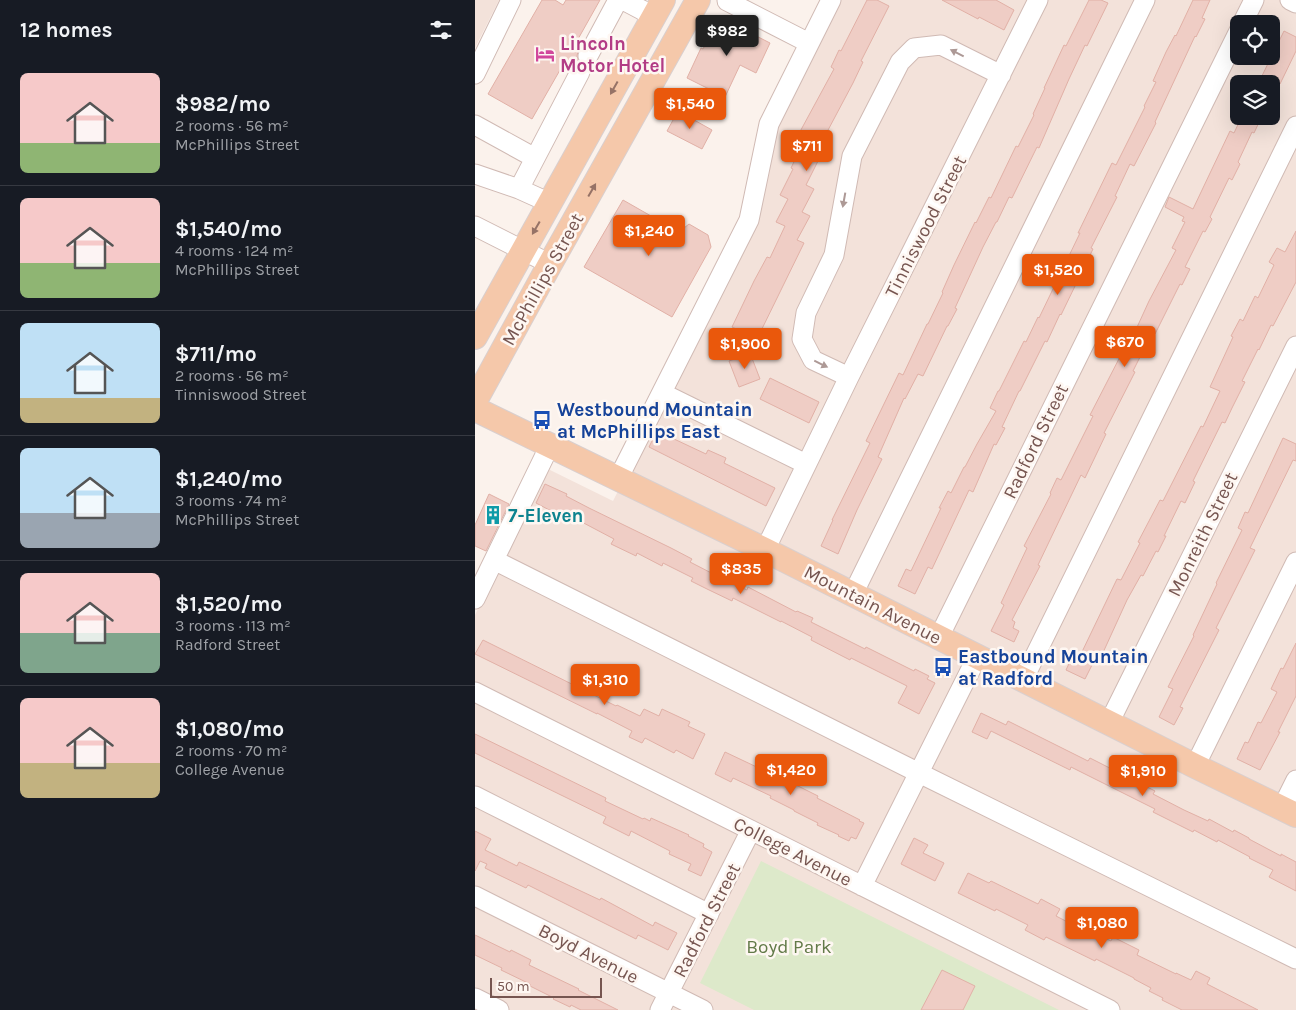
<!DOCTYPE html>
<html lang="en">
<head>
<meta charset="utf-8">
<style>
	:root { --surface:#171b24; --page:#20242c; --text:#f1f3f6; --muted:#9ea1a6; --line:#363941; --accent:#ea580c }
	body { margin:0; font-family:Karla,sans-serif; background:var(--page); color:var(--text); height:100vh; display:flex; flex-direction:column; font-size:19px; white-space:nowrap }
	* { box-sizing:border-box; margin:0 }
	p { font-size:16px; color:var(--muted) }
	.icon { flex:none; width:28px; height:28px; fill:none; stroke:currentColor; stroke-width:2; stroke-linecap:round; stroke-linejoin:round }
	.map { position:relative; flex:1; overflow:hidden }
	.sheet { display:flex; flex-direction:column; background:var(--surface); width:475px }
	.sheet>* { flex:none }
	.tools { position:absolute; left:755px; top:15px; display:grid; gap:10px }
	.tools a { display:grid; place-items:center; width:50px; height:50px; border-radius:8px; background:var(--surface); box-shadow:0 5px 20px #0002; font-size:25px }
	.scale { position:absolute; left:15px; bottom:12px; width:112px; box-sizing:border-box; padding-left:5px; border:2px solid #765550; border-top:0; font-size:14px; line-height:18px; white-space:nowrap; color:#765550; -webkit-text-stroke:4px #fef7f2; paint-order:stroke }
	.price { position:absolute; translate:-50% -42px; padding:0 11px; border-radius:5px; background:var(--accent); color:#fff; font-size:16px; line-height:32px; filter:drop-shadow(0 1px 2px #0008) }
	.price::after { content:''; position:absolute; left:50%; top:30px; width:15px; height:11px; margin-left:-8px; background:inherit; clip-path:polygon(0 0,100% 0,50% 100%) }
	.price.selected { background:#222; color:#fff }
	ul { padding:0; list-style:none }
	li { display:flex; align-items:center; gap:15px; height:125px; padding:0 20px }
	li+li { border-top:1px solid var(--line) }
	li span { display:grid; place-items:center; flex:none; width:140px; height:100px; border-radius:8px; color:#555 }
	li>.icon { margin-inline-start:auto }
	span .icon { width:60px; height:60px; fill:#fffc; stroke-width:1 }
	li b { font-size:21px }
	h2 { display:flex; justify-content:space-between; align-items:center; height:60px; padding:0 20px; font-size:21px }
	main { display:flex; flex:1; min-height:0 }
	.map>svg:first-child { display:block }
</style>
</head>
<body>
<main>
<section class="sheet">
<h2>12 homes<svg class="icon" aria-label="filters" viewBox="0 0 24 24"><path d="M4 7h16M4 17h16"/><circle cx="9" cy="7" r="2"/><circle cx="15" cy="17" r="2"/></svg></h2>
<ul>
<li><span style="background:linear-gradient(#f6c9c9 70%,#8fb573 0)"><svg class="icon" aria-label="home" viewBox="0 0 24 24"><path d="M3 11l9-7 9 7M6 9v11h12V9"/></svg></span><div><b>$982/mo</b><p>2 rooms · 56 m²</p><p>McPhillips Street</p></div></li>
<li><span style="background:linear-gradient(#f6c9c9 65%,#8fb573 0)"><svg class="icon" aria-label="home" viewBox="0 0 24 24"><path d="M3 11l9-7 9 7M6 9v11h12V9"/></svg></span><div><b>$1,540/mo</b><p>4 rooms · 124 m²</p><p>McPhillips Street</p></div></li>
<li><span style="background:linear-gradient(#bfe0f5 75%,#c2b280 0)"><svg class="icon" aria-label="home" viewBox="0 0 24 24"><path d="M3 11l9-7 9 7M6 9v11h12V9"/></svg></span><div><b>$711/mo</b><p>2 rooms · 56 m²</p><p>Tinniswood Street</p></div></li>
<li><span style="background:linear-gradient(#bfe0f5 65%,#9aa5b1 0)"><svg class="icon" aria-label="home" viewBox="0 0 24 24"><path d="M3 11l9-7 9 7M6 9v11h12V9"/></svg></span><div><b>$1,240/mo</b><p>3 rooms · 74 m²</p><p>McPhillips Street</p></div></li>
<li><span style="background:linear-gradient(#f6c9c9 60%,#7fa58c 0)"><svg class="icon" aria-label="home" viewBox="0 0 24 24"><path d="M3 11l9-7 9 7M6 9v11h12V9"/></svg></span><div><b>$1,520/mo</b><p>3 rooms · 113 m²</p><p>Radford Street</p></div></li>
<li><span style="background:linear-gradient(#f6c9c9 65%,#c2b280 0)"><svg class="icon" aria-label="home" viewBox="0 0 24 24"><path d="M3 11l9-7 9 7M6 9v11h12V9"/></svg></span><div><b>$1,080/mo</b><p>2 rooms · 70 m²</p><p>College Avenue</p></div></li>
</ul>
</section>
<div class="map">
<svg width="821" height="1010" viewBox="0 0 821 1010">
	<rect width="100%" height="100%" fill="#fbf2ec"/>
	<path fill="#f3e2da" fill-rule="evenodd" d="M0 0H24L0 48Z
		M356 0H821V1010H0V615L71 468 138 501 281 217 297 117ZM764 24H796V56H764ZM764 84H796V116H764Z"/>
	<path fill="#dde9ca" d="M286 861 584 1010H279L225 983Z"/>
	<path fill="#efcdc5" stroke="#e1b0a6" d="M67 0H80L88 5 91 0H125L98 48 103 51 102 56 103 61 99 63 95 67 89 63 57 119 13 94Z
		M392 0H402L414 6 386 61 388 62 378 83 352 132 354 133 341 158 344 159 331 185 339 189 327 212 335 216 322 240 329 243 282 339 257 327 279 281 292 257 295 258 310 226 301 222 313 199 305 195 318 169 316 168 328 143 321 139 359 69 356 67 364 50 366 51Z
		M467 0H521L539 10 529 30 504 17 503 19Z
		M614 0H626L633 3 612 46 610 45 594 79 564 148 562 147 537 198 534 197 522 222H521L508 247 480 308 482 309 473 326H472L448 376 443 374 430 399 429 398 403 457 407 459 382 510 363 554 346 546 358 520H357L395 443 391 441 424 373 428 375 452 324H453L468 293 467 292 479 265 500 222 501 223 514 197 516 198 541 146 543 147 559 115 558 114 570 88H569L589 45 591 46Z
		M718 0H735L727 18 730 19 721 37 720 36 680 122 681 123 659 166 655 164 640 196 642 197 616 248 618 249 586 315 585 314 572 342 570 341 545 391H544L527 427 530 428 521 445 519 444 498 492 494 490 457 569 453 567 440 594 423 586 431 569 436 571 466 508H464L473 491 476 493 489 467H490L502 444 521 411 515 408 523 391H524L549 341 551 342 563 317 564 318 605 233H603L637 163 641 165 670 107 669 106 681 82 678 81 691 52 700 35 701 36Z
		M244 17 295 43 281 73 265 65 250 97 212 78 226 48 228 49Z
		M809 31 821 37V51L805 84H783Z
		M203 111 237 130 227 149 192 131Z
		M767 116H787L779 133 777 132 763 162 765 164 757 180 754 178 735 217 737 219 730 232 728 231 710 267 715 269 707 285 705 284 680 334 677 333 658 371 660 372 629 433 631 434 610 478 606 475 563 565 565 566 537 620 540 622 538 628 544 631 539 642 516 631 529 605 526 603 552 548 549 546 576 494 575 493 582 478 586 480 618 416 615 415 648 351 647 350 655 334 658 336 674 301 701 250 697 248 710 222 707 221 709 217 690 207 694 197 718 209 755 131 759 133Z
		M148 200 204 232 214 224 233 235 236 247 197 317 109 267Z
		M821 231V282L798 326 796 325 784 350 783 349 767 381 770 382 757 408 750 423 747 422 718 481 720 482 710 503 706 501 689 536H691L683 552 681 551 668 576 666 575 652 600 626 657 622 655 610 679 591 670 599 653 605 656 642 579 646 580 665 543 663 542 685 500 688 501 726 426 728 427 745 391 735 387 758 337 756 336 765 319 768 321 780 296 783 298 799 265 794 262 802 248 810 252Z
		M275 353 285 379 264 387 254 361Z
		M295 378 344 402 334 423 285 399Z
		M182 431 231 454 233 450 251 458 249 463 300 488 291 506 174 447Z
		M808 438 821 444V461L818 460 775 548 780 550 741 628 744 630 705 707 708 708 699 725 684 717 698 689 693 687 719 636 718 635 742 584 741 583 767 530 763 528 770 512 773 513Z
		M70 484 92 494 91 496 114 508 196 548 217 559 215 562 248 579 272 590 273 587 321 612 322 611 338 618 336 622 390 649 391 647 439 671 440 669 454 676 452 679 460 683 444 714 423 703 432 686 376 658 375 660 336 640 337 637 306 621V622L258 598 257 601 232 589 216 581 218 578 188 563 187 566 162 553 161 556 136 544 139 539 84 510 82 514 61 503Z
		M14 494 34 504 11 551 0 546V525Z
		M8 640 141 706 142 705 165 716 169 709 184 716 187 709 215 722 213 726 230 734 218 759 201 750 199 753 170 738 167 743 154 737 157 731 122 713V714L0 654Z
		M821 643V696L803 732H805L785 770 762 759 770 742 773 743 783 722 786 723 802 692 796 689 806 668 808 669Z
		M506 713 531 725 533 721 613 761 615 758 680 791 678 794 709 810 733 821 734 819 758 832 759 830 774 838V839L806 856V854L821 862V891L794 877 798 870 774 858 775 857 743 840 742 842 719 830 718 832 678 812 680 809 596 767 595 770 516 731 512 739 497 732Z
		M0 734 131 798 130 801 168 819 169 818 175 821 176 818 214 835 213 836 229 844 228 847 237 852 226 876 213 870 216 864 194 854 195 851 156 831 154 836 128 823 131 817 0 753Z
		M250 752 307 779 309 775 321 781 319 784 343 796 342 798 385 820 384 821 389 823 381 839 376 837 374 841 363 836 364 835 342 825 343 823 319 811V810L295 798 296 796 258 778 256 782 240 774Z
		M0 831 16 839 10 850 42 866 44 862 125 900 126 898 178 926 180 922 202 933 193 950 163 935 161 939 53 885 51 888 24 875 10 868 12 864 5 861 0 871Z
		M439 838 453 845 448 853 469 863 460 881 426 864Z
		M493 873 514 883 516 881 563 904 566 899 585 909 581 916 612 932 613 930 636 941 638 937 664 950 662 955 701 974V973L716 980 721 971 735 978 732 984 783 1010H707L687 1000 688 998 674 991 676 988 659 979V978L621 959 620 961 571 937 569 940 550 930 553 925 521 909 520 911 483 893Z
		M0 935 35 952 36 950 56 960 54 965 104 989 103 990 143 1010H106L96 1005 95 1007 78 999 79 998 55 986V984L26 970 27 968 0 955Z
		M467 970 500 986 488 1010H446Z"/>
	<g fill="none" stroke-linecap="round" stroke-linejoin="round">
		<g stroke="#d0bab4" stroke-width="21">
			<path id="minor" d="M148 0 167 10 178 18
				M253 0 252 1 334 43
				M815 0 821 3
				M767 24 779 0
				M113 56 143 0
				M0 74 36 0
				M0 125 60 158
				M0 174 44 189
				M75 203 44 189 105 72
				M0 226 75 264
				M374 377 338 360 327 339 331 313 359 255 377 156 425 62 439 48 466 45 526 75
				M187 393 331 464
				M143 479 274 220 294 124 356 0
				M290 550 374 377 563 0
				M19 560 444 773 821 959
				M378 594 670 0
				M0 599 75 445
				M464 637 764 31
				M548 680 821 126
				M0 692 635 1010
				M634 723 821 346
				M720 766 821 562
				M0 796 234 914
				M807 808 821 780
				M387 886 502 657
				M0 896 228 1010
				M0 998 24 1010
				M185 1010 276 830"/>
		</g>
		<g stroke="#d9cfce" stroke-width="26">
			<path id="major" d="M0 337 188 0
				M0 401 75 264 223 0
				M0 409 290 550 720 766 821 815"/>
		</g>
		<use href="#minor" stroke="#fff" stroke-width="19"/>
		<use href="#major" stroke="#f5c8aa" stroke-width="24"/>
	</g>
	<defs><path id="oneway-solid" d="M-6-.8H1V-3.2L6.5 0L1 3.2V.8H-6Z" transform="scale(1.25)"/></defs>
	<g fill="#ad9996">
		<use href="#oneway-solid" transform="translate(482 53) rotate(-153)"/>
		<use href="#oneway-solid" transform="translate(369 200) rotate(100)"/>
		<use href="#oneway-solid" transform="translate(346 364) rotate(26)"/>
	</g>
	<g fill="#967266">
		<use href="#oneway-solid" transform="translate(139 88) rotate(119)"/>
		<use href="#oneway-solid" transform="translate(117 190) rotate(-60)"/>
		<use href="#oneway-solid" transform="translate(61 228) rotate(120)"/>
	</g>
	<defs>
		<g id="hotel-bare" transform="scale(1.5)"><path d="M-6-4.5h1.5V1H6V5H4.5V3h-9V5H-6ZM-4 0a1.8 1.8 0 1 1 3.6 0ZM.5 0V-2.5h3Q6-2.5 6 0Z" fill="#d1479c" stroke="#fef7f2" stroke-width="2.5" paint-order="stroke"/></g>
		<g id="bus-bare" transform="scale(1.5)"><path d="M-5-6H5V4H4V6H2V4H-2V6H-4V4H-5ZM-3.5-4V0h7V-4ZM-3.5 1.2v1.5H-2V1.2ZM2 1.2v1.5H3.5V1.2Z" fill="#1a4fb4" stroke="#fef7f2" stroke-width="2.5" paint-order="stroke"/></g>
		<g id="building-bare" transform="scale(1.5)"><path d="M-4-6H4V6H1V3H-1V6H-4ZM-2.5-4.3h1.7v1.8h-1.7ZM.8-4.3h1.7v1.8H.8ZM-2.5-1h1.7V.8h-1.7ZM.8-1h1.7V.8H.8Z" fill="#0f9aa8" stroke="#fef7f2" stroke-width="2.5" paint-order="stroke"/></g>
	</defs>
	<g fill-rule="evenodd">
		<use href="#hotel-bare" x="70" y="54"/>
		<use href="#bus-bare" x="67" y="420"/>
		<use href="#building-bare" x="18" y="515"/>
		<use href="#bus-bare" x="468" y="667"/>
	</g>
	<g text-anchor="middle" stroke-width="5" stroke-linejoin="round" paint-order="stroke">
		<g font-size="19" font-weight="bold" fill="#b23c85" stroke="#fef7f2" text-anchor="start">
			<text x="85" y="50">Lincoln<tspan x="85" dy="22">Motor Hotel</tspan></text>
		</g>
		<g font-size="19" fill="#765550" stroke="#fef7f2">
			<text transform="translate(450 226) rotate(-63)" y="7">Tinniswood Street</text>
			<text transform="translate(67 279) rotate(-61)" y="7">McPhillips Street</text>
			<text transform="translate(560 441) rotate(-64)" y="7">Radford Street</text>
			<text transform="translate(727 534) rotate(-64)" y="7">Monreith Street</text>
			<text transform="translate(398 604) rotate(27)" y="7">Mountain Avenue</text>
			<text transform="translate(318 851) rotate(27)" y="7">College Avenue</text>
			<text transform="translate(231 920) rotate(-63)" y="7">Radford Street</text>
			<text transform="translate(114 953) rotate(27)" y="7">Boyd Avenue</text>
		</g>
		<g font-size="19" font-weight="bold" fill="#164399" stroke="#fef7f2" text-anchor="start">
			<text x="82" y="416">Westbound Mountain<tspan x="82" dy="22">at McPhillips East</tspan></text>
			<text x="483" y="663">Eastbound Mountain<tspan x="483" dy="22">at Radford</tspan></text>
		</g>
		<g font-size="19" font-weight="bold" fill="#0d838f" stroke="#fef7f2" text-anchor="start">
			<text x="33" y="522">7-Eleven</text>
		</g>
		<g font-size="19" fill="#627a48" stroke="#fef7f2">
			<text x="314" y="953">Boyd Park</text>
		</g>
	</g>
</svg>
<div class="tools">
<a><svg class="icon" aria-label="locate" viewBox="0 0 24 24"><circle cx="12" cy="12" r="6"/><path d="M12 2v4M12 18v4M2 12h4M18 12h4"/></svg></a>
<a><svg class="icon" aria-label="layers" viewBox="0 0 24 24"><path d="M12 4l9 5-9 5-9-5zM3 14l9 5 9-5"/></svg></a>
</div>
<div class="scale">50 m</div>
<b class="price selected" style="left:252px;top:57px">$982</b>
<b class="price" style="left:215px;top:130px">$1,540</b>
<b class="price" style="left:332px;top:172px">$711</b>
<b class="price" style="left:174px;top:257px">$1,240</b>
<b class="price" style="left:583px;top:296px">$1,520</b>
<b class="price" style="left:650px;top:368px">$670</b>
<b class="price" style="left:270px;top:370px">$1,900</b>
<b class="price" style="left:266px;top:595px">$835</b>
<b class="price" style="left:130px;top:706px">$1,310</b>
<b class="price" style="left:316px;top:796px">$1,420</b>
<b class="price" style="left:668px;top:797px">$1,910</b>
<b class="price" style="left:627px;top:949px">$1,080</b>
</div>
</main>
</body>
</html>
